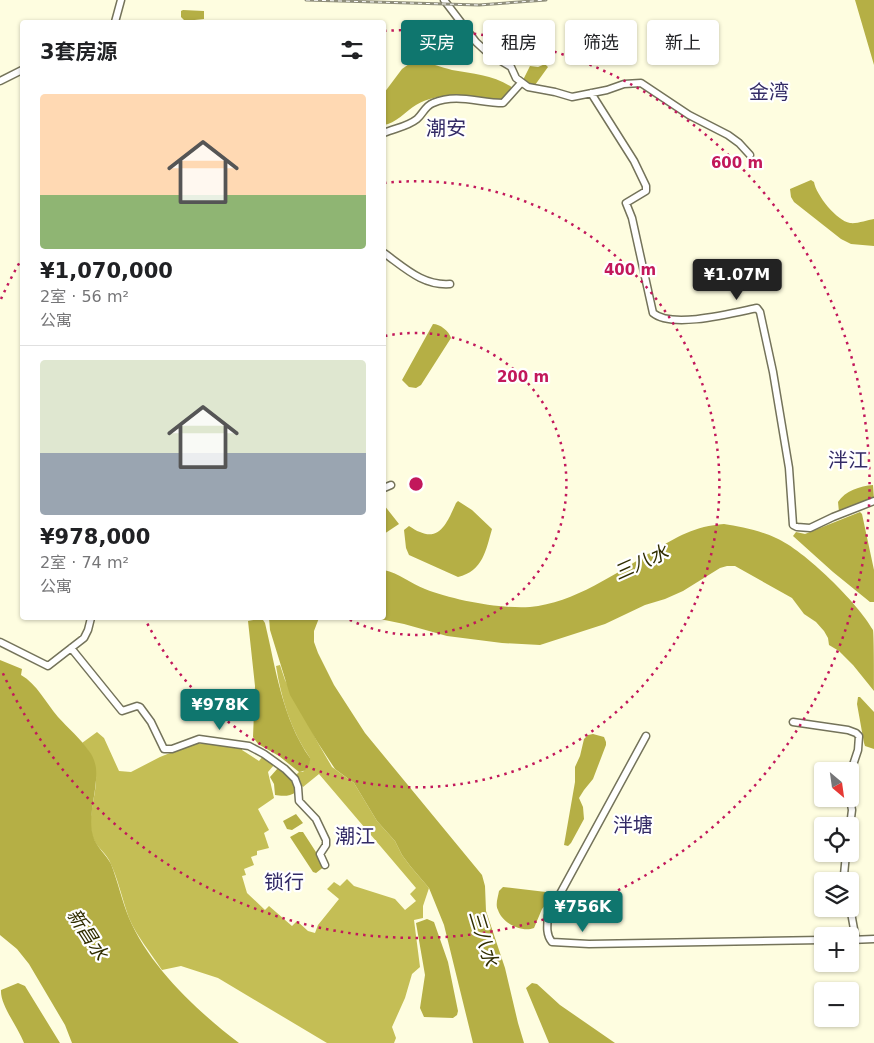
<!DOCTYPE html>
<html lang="zh">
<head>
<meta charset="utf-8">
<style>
	:root { --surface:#fff; --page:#f2f2f2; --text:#202124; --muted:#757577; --line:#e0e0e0; --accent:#0f766e }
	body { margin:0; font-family:"DejaVu Sans","Noto Sans SC",sans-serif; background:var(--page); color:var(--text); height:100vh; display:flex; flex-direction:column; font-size:19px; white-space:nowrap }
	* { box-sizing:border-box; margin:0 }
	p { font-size:16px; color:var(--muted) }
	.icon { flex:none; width:28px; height:28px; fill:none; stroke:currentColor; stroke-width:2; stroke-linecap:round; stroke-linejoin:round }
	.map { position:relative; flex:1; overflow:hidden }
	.side { position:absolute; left:20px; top:20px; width:366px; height:600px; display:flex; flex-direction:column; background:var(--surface); border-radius:5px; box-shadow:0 1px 4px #0004 }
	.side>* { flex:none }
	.hud { position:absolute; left:401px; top:20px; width:398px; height:45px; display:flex; gap:10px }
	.needle { width:32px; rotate:151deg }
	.controls { position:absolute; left:814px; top:762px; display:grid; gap:10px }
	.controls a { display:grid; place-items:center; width:45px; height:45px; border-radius:5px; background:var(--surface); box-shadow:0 1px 4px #0004; font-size:25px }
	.price { position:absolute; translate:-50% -42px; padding:0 11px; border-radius:5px; background:var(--accent); color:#fff; font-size:16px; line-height:32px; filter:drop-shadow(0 1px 2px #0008) }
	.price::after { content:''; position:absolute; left:50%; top:30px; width:15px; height:11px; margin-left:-8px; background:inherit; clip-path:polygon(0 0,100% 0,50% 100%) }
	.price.selected { background:#222; color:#fff }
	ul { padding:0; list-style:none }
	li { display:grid; align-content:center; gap:10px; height:265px; padding:0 20px }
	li+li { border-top:1px solid var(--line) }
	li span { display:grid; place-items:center; height:155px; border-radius:5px; color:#555 }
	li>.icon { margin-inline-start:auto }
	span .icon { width:90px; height:90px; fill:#fffc; stroke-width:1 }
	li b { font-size:21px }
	h2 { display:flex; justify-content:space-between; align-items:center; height:60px; padding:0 20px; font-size:21px }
	.chip { padding:0 18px; border-radius:5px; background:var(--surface); box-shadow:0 1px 4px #0004; font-size:18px; line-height:45px }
	.chip.selected { background:var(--accent); color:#fff }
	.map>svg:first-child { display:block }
</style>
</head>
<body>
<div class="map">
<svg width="874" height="1043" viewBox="0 0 874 1043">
	<rect width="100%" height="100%" fill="#fefde0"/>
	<path fill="#c4be55" d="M280 665 285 680 318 743 332 767 354 783 377 821 395 841 402 855 411 867 429 888 423 906V918L414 920 420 967 412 974 405 998 392 1027 396 1038 394 1043H327L218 978 181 966 162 970C151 953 137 937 129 918 122 899 118 878 109 860 104 851 95 846 92 835 85 804 111 774 82 743L97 732 104 738 119 771 131 772 160 757 195 743 242 747V750L259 761 263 756 274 765 268 772 274 798 258 809 269 830 264 833 269 848 257 851V855L251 857 254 865 244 869 246 875 242 876 247 893 265 910 269 906 292 926 297 921 308 931 315 933 318 925 339 899 327 889 334 882 340 886 347 879 354 886 395 899 405 910 416 901 410 894 416 888 319 774 303 787 295 776 299 772H303L310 761V758C291 731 281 698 276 666Z"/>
	<path fill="#b5af45" d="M855 0H874V65Z
		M183 10 204 11V19L185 21 181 17V11Z
		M420 62C431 63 441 67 452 70 474 74 494 75 513 88L505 98 500 101C472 97 442 90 416 105 406 111 395 124 384 125V93L402 69 409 64Z
		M545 64 548 67 535 85 533 86 524 81V78L530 66 538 67Z
		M811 180 814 182C816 195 837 221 850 223 857 224 867 220 874 219V246L851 244 841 239 794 202 791 197 790 189Z
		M433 324C440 324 449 331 451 338L421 385 416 388 409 387 402 380Z
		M873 485 874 499 839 512 838 502C845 491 860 486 873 485Z
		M458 501 472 510 492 529C486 550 483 571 458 577L409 555 406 548 404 530 409 526C413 528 416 531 420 532 441 542 449 518 456 503Z
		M384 505 399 524 384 534Z
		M860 512 862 514 874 570V602H870L833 572 793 536 796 532 805 534Z
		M724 524C739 526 761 531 776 538 804 550 858 603 873 630 874 637 874 680 874 691L853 665 839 651 829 645 828 638 824 631 816 622 804 614 792 598 735 566H727L720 568 683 591 665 599 645 605 605 624 540 645 502 643 447 636 404 624 375 618H384V570C399 573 411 584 425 589 453 600 500 609 530 607 574 603 616 573 653 551 677 537 695 526 724 524Z
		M269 618H319L314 631V642L318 653 334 685 365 733 482 875 485 886 486 911 505 968 518 1023 524 1043H473L444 925 429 888 411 867 402 855 395 841 377 821 354 783 335 769 318 743 290 695 270 630Z
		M259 619 263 620 265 623C276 669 282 718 310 758 311 764 306 772 299 772L279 756 258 744 253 737 255 686 248 621Z
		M0 660 22 669 21 675C37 684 46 703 58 717 68 728 80 738 89 751 93 756 95 762 96 768 98 790 87 816 93 836 96 847 106 854 111 864 118 882 122 901 129 918 149 966 198 1012 239 1043H72L65 1025 29 964 17 949 0 935Z
		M858 697H860L874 712V749L865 746 864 743 857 704Z
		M593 734 604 737 606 742V745L593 779 584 790 579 798 583 807 584 819 571 843 568 846 564 845 575 782V767L580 756 584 739 588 735Z
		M278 768C288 772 295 782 296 792 290 797 281 796 275 795L274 784 270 777Z
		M296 814 303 823 292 830 287 829 283 821Z
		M299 832H303L325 866 316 873 313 872 290 837Z
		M503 887 546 892 549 894 551 898 542 909 534 928C522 933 502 923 498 910 495 905 498 897 499 891Z
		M427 919 434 922 448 962 458 1011 457 1015 453 1018 424 1017 420 1008 425 975 416 923Z
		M18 983 25 986 60 1043H24C18 1027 0 1005 1 990Z
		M532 983 537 984 560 1005 615 1043H549L526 988Z"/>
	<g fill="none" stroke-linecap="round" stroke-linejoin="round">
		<g stroke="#74735a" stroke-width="9">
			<path id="minor" d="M444 0 476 42 489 54 511 67 516 78 528 87 555 92 572 97 607 90 624 84 641 83 689 115 728 135 739 143 750 155
				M115 22 121 0
				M0 81 22 70
				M591 93 634 161 646 186V191L626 203 632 218 653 313C672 329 733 313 757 308L760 312 773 372 789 468 793 525 797 527 810 528 833 517 874 501
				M384 133C395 128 407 127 417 119 423 114 425 106 433 103 457 93 479 103 503 103L521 83
				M384 253C405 268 423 286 450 284
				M384 488 391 485
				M0 642 48 666 84 638 88 630 91 618
				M71 648 122 711 137 706 140 707 151 722 164 749H172L199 739 249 746 264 754 285 769 295 779 298 787 299 801 316 819 326 840V845L320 854 325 865
				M793 722 848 730 856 733 859 736 858 750 850 774
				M646 736 548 916C547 926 546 935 552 942L589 944 822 940
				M850 799 852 810 850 826
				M845 881 844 875 846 854
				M850 907 856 940
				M850 940 874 939"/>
		</g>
		<use href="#minor" stroke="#fff" stroke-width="6"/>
		<g stroke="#8f8e7b" stroke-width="3">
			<path id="rail" d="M306 0 479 5 546 0"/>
		</g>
		<use href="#rail" stroke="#fff" stroke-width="1" stroke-dasharray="4" stroke-linecap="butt"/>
	</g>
	<g fill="none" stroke="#c2185b" stroke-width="2.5" stroke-dasharray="2.5 5">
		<path d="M385 336A151 151 0 1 1 346 618"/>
		<path d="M384 183A303 303 0 1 1 145 619"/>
		<path d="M1 299A454 454 0 0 1 21 260M384 31A454 454 0 1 1 1 669"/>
	</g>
	<g text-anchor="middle" stroke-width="4.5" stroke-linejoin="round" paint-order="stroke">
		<g font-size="19" font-style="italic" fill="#302d00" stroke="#fff">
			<text transform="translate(641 562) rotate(-24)" y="7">三八水</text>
			<text transform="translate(88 934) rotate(57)" y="7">新昌水</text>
			<text transform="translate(484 938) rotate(73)" y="7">三八水</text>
		</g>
		<g font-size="20" fill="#332b66" stroke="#fff">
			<text x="769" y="99">金湾</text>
			<text x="446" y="135">潮安</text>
			<text x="848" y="467">泮江</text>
			<text x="633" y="832">泮塘</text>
			<text x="355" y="843">潮江</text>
			<text x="284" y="889">锁行</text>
		</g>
	</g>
	<circle cx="416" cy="484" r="8" fill="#c2185b" stroke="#fff" stroke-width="2.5"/>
	<g font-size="15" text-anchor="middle" font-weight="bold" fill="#c2185b" stroke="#fff" stroke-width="4.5" stroke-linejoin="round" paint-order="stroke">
		<text x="737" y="168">600 m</text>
		<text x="630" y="275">400 m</text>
		<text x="523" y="382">200 m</text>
	</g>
</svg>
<div class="controls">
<a><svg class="needle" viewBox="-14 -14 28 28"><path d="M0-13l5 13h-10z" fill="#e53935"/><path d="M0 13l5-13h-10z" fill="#757577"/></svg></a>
<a><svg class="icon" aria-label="locate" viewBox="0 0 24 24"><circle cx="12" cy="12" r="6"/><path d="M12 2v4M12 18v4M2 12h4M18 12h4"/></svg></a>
<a><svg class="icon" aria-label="layers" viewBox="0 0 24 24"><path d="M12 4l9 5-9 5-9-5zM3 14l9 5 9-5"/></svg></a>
<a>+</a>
<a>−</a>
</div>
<b class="price selected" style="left:737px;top:301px">¥1.07M</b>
<b class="price" style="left:220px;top:731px">¥978K</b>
<b class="price" style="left:583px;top:933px">¥756K</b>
<div class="hud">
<a class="chip selected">买房</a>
<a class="chip">租房</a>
<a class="chip">筛选</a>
<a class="chip">新上</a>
</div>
<section class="side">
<h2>3套房源<svg class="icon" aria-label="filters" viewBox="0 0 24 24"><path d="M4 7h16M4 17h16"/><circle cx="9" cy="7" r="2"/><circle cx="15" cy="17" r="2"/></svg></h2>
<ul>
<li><span style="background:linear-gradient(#ffd9b3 65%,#8fb573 0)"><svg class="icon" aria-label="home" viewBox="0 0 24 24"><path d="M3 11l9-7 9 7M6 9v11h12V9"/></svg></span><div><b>¥1,070,000</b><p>2室 · 56 m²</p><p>公寓</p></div></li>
<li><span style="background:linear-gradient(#dfe7d0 60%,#9aa5b1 0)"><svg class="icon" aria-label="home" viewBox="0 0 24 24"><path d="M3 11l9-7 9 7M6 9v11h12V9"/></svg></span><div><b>¥978,000</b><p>2室 · 74 m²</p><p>公寓</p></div></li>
</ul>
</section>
</div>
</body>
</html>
